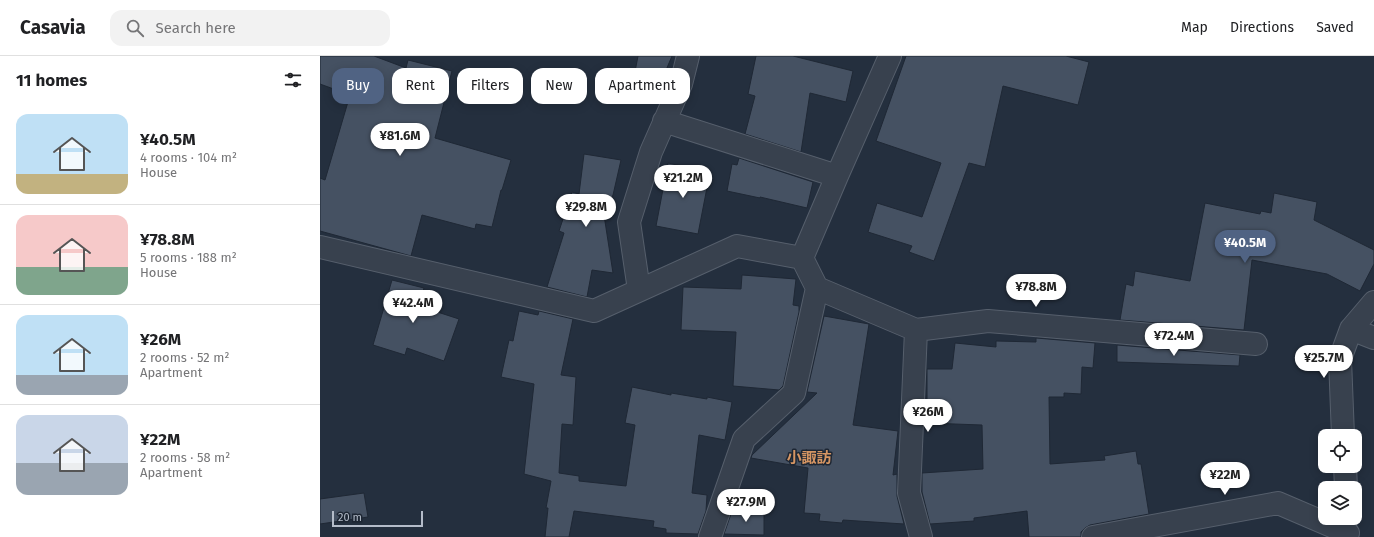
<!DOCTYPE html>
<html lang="en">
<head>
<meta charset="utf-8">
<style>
	:root { --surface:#fff; --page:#f2f2f2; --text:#202124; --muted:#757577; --line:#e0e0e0; --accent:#506383 }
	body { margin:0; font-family:"Fira Sans","Noto Sans JP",sans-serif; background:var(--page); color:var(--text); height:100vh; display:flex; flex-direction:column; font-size:15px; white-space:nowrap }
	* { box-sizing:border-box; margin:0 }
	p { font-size:13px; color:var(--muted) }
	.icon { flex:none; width:22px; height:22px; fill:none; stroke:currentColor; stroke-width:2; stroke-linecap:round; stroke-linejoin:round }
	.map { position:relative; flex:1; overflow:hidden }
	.drawer { display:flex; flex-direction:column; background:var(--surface); width:320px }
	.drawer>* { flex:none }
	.banner { position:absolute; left:12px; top:12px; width:380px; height:36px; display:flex; gap:8px }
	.fabs { position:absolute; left:998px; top:373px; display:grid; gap:8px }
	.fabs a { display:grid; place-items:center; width:44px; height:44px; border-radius:8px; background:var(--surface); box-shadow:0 2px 10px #0003; font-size:20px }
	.scale { position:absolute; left:12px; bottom:10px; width:91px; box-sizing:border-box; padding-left:4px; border:2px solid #b4bcc9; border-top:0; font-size:11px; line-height:14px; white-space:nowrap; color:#b4bcc9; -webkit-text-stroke:3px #1d2633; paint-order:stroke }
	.price { position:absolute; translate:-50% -34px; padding:0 9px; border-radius:14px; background:#fff; color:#222; font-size:13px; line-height:26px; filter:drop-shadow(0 1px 2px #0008) }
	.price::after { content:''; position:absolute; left:50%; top:24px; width:12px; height:9px; margin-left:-6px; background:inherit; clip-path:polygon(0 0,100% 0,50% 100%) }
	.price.current { background:var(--accent); color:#fff }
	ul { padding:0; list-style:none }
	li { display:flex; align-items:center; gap:12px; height:100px; padding:0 16px }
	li+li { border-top:1px solid var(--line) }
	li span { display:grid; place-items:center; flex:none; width:112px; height:80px; border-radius:12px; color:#555 }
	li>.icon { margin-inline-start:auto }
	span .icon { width:48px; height:48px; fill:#fffc; stroke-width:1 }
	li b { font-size:17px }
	h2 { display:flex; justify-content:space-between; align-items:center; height:48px; padding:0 16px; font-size:17px }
	.tag { padding:0 14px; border-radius:12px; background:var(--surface); box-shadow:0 2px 10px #0003; font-size:14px; line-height:36px }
	.tag.current { background:var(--accent); color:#fff }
	header { display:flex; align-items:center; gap:24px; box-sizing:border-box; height:56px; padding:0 20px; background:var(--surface); border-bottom:1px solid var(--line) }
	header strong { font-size:19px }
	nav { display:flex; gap:22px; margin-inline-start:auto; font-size:14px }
	.search { width:280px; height:36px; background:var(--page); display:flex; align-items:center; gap:10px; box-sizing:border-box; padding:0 14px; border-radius:12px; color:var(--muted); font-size:15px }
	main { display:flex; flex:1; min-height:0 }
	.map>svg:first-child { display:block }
</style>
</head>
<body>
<header>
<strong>Casavia</strong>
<div class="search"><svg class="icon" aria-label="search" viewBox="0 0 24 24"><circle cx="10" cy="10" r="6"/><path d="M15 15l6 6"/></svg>Search here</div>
<nav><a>Map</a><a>Directions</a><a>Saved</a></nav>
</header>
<main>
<section class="drawer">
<h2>11 homes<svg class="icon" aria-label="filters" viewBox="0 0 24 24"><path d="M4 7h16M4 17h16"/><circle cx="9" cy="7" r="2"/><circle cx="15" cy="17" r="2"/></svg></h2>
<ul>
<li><span style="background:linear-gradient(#bfe0f5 75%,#c2b280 0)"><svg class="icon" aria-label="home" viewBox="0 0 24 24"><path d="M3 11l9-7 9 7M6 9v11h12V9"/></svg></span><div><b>¥40.5M</b><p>4 rooms · 104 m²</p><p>House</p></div></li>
<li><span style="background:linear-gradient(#f6c9c9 65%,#7fa58c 0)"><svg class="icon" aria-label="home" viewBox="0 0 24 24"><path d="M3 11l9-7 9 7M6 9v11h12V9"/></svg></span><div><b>¥78.8M</b><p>5 rooms · 188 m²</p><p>House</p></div></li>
<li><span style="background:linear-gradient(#bfe0f5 75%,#9aa5b1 0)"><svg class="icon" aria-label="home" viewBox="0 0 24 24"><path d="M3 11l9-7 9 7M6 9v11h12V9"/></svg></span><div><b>¥26M</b><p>2 rooms · 52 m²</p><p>Apartment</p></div></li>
<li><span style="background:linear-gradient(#c9d6e8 60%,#9aa5b1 0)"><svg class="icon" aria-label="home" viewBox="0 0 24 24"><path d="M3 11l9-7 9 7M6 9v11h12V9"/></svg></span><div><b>¥22M</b><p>2 rooms · 58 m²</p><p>Apartment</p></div></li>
</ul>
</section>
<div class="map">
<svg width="1054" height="481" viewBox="0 0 1054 481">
	<rect width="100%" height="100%" fill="#242f3e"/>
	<path fill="#455162" stroke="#1f2835" d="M0 0H54L86 12 88 4 132 15 115 82 191 104 182 134H181L172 171 156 168 155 173 102 159 91 200 0 175V122L5 124 30 39 0 28Z
		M318 0H352L341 26 314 21Z
		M436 0H473L533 15 526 46 490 37 481 96 425 78 435 40 428 38Z
		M586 0H746L769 6 758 49 683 30 665 111 649 107 614 205 589 196 592 190 548 176 557 147 602 161 621 107 556 85Z
		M264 98 301 104 293 139 284 159 293 217 272 214 267 241 227 231 244 177 239 175 252 136 259 138Z
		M419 102 493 126 487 152 440 141V142L407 135 412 108 417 109Z
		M348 107 390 116 378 178 336 170Z
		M954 137 997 146 994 164 1054 194V208L1040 235 1007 218 932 204 924 274 800 264 806 228 813 230 815 215 870 225 885 147 940 158 941 155 951 157Z
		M422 219 476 223 473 249 479 250V256L463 330 459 334 413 330 416 276 361 274 363 231 421 233Z
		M72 224 104 232 99 250 139 263 124 305 87 292 85 299 53 289Z
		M199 255 218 259 219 255 253 263 241 319 256 321 253 369 242 368 239 417 259 420V425L306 430 315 369 305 367 312 331 351 339V337L387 343V341L412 346 405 384 379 379 372 437 387 439 386 455 378 478 346 477V473L333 471 334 465 254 455 249 481H225L228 452H226L231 425 204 418 214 328 181 321 189 284 193 285Z
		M504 260 549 268 533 369 578 375 573 419 577 418V440L584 468 523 464 522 467 499 465 500 458 484 457 488 412 431 402 432 399 497 337 487 336Z
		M716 282 775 287 773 312 762 311 761 338 744 337V341H729L730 408 785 404 784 400 816 395 818 408H821L829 458 770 469 765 472 761 476V481H709L707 455 654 462V465L610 468 602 436V417L663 413 662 369 607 367V313H632L635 287 676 291V285L716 286Z
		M797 289 920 299 919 310 797 306Z
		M44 437 48 461 0 468V443Z
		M412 455H444V479L404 478Z"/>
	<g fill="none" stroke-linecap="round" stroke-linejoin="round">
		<g stroke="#565f6c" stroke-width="24">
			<path id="minor" d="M344 65 517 120
				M0 191 274 255 417 190 482 202
				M497 232 596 274 668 265 936 288
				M319 234 309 166 331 96 361 28 368 0
				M1054 246 1031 273 1054 282
				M596 274 589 437 601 481
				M1023 380 1020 303 1031 273
				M1025 410 1026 432
				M390 481 424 383 474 337 497 232 482 202 517 120 570 0
				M773 481 958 447 1028 477"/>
		</g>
		<use href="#minor" stroke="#38414e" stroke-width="22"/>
	</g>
	<g text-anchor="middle" stroke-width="3" stroke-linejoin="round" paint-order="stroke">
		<g font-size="15" font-weight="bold" fill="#d59563" stroke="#1d2633">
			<text x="489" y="407">小諏訪</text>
		</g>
	</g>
</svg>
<div class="fabs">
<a><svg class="icon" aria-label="locate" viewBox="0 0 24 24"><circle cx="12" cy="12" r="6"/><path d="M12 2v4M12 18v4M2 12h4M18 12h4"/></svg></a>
<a><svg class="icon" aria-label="layers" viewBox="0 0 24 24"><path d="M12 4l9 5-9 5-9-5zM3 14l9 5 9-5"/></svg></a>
</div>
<div class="scale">20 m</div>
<b class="price" style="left:80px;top:101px">¥81.6M</b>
<b class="price" style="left:363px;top:143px">¥21.2M</b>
<b class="price" style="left:266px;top:172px">¥29.8M</b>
<b class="price current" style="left:925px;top:208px">¥40.5M</b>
<b class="price" style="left:716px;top:252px">¥78.8M</b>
<b class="price" style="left:93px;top:268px">¥42.4M</b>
<b class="price" style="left:854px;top:301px">¥72.4M</b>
<b class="price" style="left:1004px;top:323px">¥25.7M</b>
<b class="price" style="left:608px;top:377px">¥26M</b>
<b class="price" style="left:905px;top:440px">¥22M</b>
<b class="price" style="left:426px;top:467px">¥27.9M</b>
<div class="banner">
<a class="tag current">Buy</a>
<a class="tag">Rent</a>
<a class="tag">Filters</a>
<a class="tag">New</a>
<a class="tag">Apartment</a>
</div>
</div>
</main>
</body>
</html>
